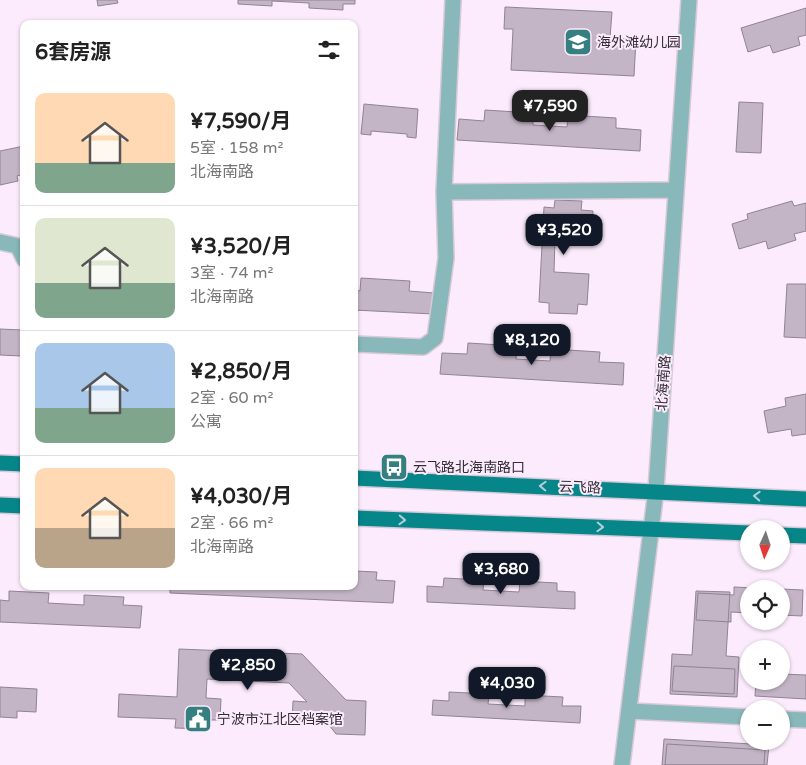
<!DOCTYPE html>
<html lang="zh">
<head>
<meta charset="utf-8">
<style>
	:root { --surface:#fff; --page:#f2f2f2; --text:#222; --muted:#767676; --line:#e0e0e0; --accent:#111827 }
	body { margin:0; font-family:"Varela Round","Noto Sans SC",sans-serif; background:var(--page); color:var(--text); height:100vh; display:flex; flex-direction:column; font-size:19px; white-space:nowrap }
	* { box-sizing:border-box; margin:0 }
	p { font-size:16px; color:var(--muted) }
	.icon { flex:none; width:28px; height:28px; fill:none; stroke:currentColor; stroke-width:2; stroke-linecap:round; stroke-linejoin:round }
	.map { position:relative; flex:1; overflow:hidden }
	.details { position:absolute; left:20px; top:20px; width:338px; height:570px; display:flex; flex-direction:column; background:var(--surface); border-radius:10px; box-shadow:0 1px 4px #0004 }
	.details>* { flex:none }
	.needle { width:32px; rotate:183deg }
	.buttons { position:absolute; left:740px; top:520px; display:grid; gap:10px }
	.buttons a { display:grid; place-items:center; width:50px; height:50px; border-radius:50%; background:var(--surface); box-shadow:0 1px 4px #0004; font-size:25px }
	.price { position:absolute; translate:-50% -42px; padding:0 11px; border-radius:10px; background:var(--accent); color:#fff; font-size:16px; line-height:32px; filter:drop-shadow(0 1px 2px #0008) }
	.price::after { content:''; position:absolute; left:50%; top:30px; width:15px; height:11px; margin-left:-8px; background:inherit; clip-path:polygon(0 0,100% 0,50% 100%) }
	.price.selected { background:#222; color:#fff }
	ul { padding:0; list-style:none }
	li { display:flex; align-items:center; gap:15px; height:125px; padding:0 15px }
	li+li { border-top:1px solid var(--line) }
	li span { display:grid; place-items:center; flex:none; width:140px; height:100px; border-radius:10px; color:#555 }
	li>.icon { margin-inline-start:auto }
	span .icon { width:60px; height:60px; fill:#fffc; stroke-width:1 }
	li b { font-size:21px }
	h2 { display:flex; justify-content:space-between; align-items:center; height:60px; padding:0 15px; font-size:21px }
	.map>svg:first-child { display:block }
</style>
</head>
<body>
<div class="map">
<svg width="806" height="765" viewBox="0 0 806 765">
	<rect width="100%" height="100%" fill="#fbebfc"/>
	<path fill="#c4b5c6" stroke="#918393" d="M97 0H117L118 3 98 6Z
		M238 0H355V4H343V10L309 8V3L272 1V6L238 4Z
		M505 7 612 12 610 38 636 39 634 76 511 70 513 29H504Z
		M806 8V35L798 37 800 45 773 53 770 45 748 52 741 28Z
		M739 102 763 103 761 153 736 152Z
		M364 104 418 109 416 138 407 137V134L371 131V135L361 134Z
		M485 110 533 113V125L567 127 568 115 616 118V128L641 130 640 151 457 140 459 119 484 121Z
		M24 146V174L17 176 18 181 0 185V151Z
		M555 200 582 201 581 210 593 211 592 242 555 241 554 272 589 274 587 305 578 304 577 314 549 313V303L539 302 544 207 554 208Z
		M792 201 794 206 806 203V231L794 234 796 240 768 249 766 241 739 249 732 224 748 219 747 214Z
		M361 278 410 281 409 291 434 293 433 314 354 310V290L360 291Z
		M787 284H806V338L784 337Z
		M0 329 22 330 21 356 0 355Z
		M468 343 517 346 516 359 550 361 551 349 600 352 599 362 624 363 623 385 440 374 442 353 467 354Z
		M806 394V434L792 436 791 429 768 433 764 411 786 406 785 398Z
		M354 571 377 572 376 580 395 581 393 603 170 593V586H354Z
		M444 578 484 580 483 590 519 592 520 581 557 583V591L575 592V609L427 602V586L443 587Z
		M734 587 774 589H749V613L731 612V622L696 620 698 593 734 595Z
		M781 589 803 590 802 616 781 615Z
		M9 591 49 593 48 603 84 605V595L124 597 123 605 142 606 140 628 0 622V600L9 601Z
		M696 591 730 592 726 656 739 657 737 697 670 694 672 654 692 655Z
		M179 649 302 654 346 700 366 701 365 735 336 734 329 725 292 723 293 701 307 702 289 683 207 679 206 698 221 699 220 720H206L205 729 175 728 176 719 118 717 119 694 177 697Z
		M674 666 735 669 734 694 672 691Z
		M781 674 806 675V699L755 696 756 681H781Z
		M0 687 37 689 36 712 17 711V718L0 717Z
		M449 692 489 694 488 704 525 706V695L563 697 562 706H581L580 723 432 715 433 700 449 701Z
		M664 739 769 745 767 765H662Z
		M667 744 765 750 764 765H665Z"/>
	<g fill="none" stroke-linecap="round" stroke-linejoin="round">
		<g stroke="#d7c9d8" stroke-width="18">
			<path id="minor" d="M444 192 676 190
				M0 242 18 246 24 259
				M354 344 423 347 435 338 446 258 444 192 453 0
				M629 711 749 717
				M781 719 806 720
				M622 765 656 490 689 0"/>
		</g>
		<g stroke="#d7c9d8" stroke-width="18">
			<path id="major" d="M0 463 24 464
				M354 478 806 499
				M0 505 24 506
				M354 518 749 533
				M781 535 806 536"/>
		</g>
		<use href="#minor" stroke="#88b8b9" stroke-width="15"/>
		<use href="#major" stroke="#07868a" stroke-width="15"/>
	</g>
	<defs><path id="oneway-chevron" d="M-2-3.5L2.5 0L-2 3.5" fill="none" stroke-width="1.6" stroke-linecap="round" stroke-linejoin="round" transform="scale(1.25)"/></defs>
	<g stroke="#b2cdda">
		<use href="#oneway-chevron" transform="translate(543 486) rotate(-178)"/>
		<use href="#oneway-chevron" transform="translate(757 496) rotate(-177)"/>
		<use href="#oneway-chevron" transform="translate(402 520) rotate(2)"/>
		<use href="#oneway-chevron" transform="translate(600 527) rotate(2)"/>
	</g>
	<defs>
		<g id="school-square" transform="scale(1.4375)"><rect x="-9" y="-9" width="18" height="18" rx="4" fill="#367f81" stroke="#fbebfc"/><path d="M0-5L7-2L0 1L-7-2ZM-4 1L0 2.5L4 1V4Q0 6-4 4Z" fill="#fff"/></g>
		<g id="bus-square" transform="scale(1.4375)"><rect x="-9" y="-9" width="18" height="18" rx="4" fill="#367f81" stroke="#fbebfc"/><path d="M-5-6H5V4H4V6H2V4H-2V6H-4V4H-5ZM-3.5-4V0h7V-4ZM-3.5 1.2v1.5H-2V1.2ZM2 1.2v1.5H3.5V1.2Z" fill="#fff"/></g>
		<g id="civic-square" transform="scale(1.4375)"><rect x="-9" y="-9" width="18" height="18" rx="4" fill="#367f81" stroke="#fbebfc"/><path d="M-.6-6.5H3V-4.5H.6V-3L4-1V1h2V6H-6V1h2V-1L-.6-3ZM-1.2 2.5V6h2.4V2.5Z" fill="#fff"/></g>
	</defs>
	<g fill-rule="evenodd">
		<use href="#school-square" x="578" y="42"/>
		<use href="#bus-square" x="394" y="467"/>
		<use href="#civic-square" x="198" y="719"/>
	</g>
	<g text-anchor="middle" stroke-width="4" stroke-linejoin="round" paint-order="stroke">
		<g font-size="14" fill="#332d34" stroke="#fbebfc" text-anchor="start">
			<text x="597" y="47">海外滩幼儿园</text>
			<text x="413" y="472">云飞路北海南路口</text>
			<text x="217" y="724">宁波市江北区档案馆</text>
		</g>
		<g font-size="14" fill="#332d34" stroke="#fbebfc">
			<text transform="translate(663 383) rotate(-86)" y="5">北海南路</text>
			<text transform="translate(580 487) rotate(2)" y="5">云飞路</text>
		</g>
	</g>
</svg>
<div class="buttons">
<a><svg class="needle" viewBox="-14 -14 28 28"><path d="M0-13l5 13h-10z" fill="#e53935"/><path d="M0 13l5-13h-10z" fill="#767676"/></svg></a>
<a><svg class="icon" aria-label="locate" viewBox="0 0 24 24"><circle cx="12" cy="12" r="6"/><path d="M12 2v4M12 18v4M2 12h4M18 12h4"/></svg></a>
<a>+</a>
<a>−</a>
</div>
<b class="price selected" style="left:550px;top:132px">¥7,590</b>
<b class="price" style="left:564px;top:256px">¥3,520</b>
<b class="price" style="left:532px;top:366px">¥8,120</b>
<b class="price" style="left:501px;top:595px">¥3,680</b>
<b class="price" style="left:248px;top:691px">¥2,850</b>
<b class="price" style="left:507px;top:709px">¥4,030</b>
<section class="details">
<h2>6套房源<svg class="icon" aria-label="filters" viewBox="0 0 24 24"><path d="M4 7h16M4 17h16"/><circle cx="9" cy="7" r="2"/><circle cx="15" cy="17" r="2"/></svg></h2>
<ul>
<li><span style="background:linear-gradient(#ffd9b3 70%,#7fa58c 0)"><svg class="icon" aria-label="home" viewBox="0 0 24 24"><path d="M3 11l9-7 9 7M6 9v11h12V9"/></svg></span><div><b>¥7,590/月</b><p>5室 · 158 m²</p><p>北海南路</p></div></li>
<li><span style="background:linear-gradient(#dfe7d0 65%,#7fa58c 0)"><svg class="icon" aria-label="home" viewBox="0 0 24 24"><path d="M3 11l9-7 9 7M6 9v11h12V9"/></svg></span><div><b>¥3,520/月</b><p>3室 · 74 m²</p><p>北海南路</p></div></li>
<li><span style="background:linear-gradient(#a9c7e8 65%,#7fa58c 0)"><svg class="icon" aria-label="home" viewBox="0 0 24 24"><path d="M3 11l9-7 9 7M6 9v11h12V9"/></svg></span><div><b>¥2,850/月</b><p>2室 · 60 m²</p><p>公寓</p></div></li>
<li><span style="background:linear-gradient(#ffd9b3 60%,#b9a48a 0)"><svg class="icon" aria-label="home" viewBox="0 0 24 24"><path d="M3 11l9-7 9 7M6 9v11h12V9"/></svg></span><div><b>¥4,030/月</b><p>2室 · 66 m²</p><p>北海南路</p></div></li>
</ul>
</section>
</div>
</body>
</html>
